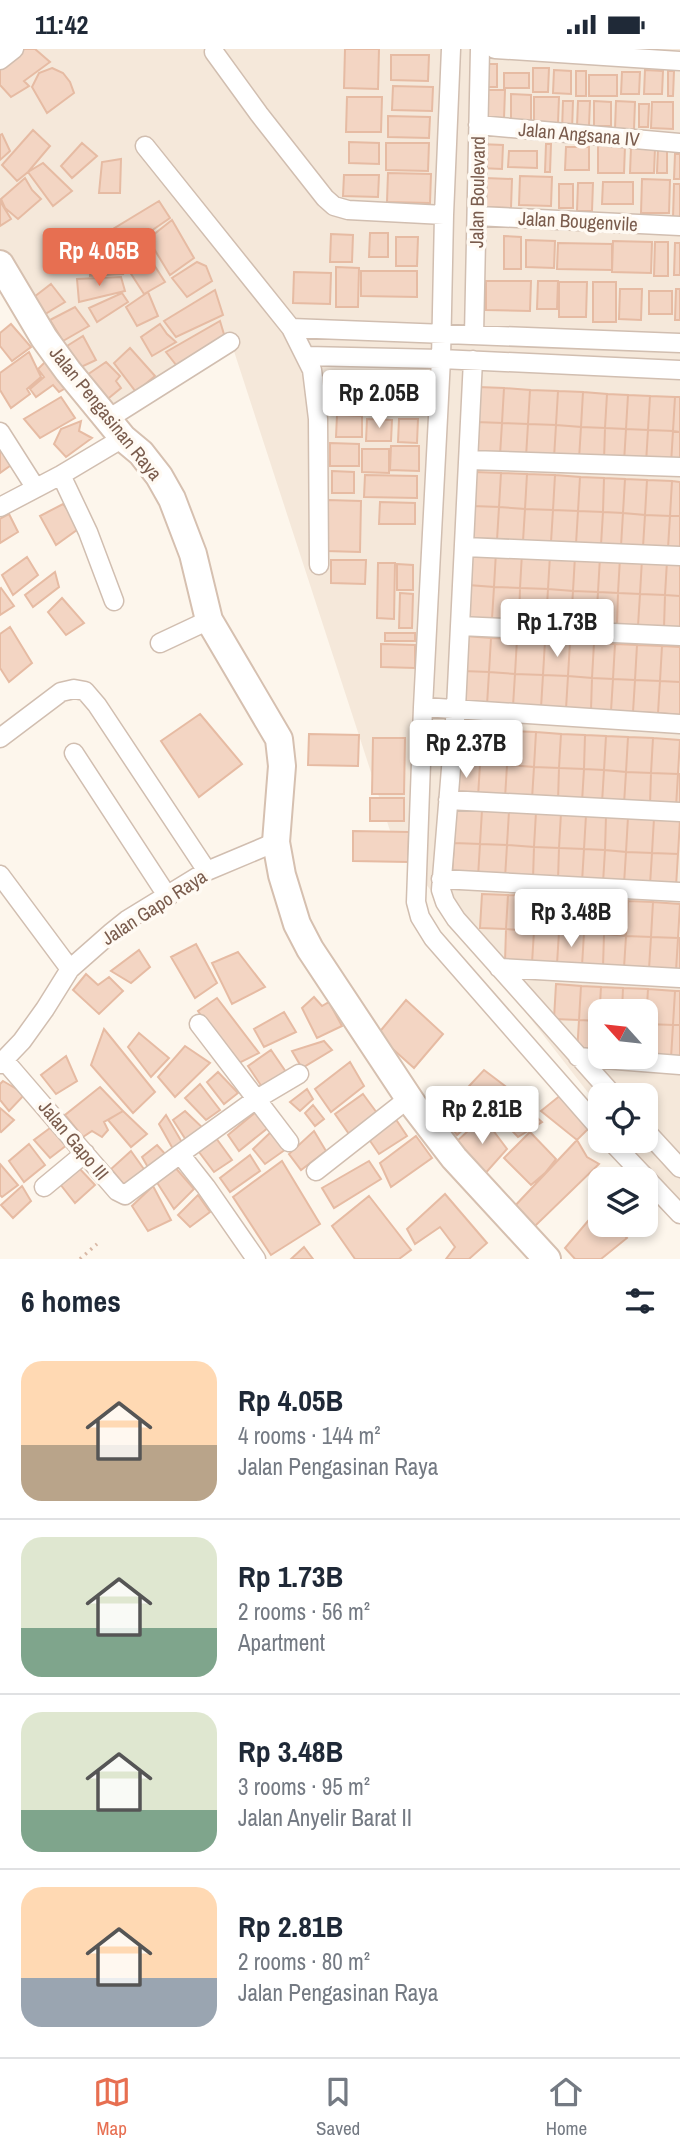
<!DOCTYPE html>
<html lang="en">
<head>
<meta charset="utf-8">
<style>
	:root { --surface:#fff; --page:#f2f2f3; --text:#1f2937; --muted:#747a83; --line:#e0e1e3; --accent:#e76f51 }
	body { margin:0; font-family:"Archivo Narrow",sans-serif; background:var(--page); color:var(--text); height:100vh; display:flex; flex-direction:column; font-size:26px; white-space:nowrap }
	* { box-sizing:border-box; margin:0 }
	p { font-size:23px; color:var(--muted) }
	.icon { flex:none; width:38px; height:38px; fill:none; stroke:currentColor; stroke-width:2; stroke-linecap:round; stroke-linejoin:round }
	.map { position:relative; height:1210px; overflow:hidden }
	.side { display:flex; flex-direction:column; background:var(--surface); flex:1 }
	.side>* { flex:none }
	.needle { width:46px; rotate:297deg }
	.buttons { position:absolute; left:588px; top:950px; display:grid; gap:14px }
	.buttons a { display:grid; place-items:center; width:70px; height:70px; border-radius:14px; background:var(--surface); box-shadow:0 4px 10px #0003; font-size:35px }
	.price { position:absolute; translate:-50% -60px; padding:0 16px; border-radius:7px; background:#fff; color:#222; font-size:23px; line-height:46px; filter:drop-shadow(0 2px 4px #0008) }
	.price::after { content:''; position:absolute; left:50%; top:42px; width:21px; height:16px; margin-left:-10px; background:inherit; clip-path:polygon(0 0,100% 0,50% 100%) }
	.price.on { background:var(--accent); color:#fff }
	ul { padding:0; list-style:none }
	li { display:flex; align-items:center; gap:21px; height:175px; padding:0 21px }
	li+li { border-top:2px solid var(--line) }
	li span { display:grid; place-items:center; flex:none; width:196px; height:140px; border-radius:21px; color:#555 }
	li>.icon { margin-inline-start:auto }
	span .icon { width:84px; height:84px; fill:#fffc; stroke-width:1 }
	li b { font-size:30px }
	h2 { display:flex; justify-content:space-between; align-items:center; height:84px; padding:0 21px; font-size:30px }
	.status { display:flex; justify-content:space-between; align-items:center; height:49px; padding:0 35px; background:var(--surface); direction:ltr }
	.status svg { height:19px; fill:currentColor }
	.tabs { display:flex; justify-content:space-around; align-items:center; height:98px; border-top:2px solid var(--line); background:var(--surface); font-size:19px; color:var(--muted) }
	.tabs a { display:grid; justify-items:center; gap:4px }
	.tabs .on { color:var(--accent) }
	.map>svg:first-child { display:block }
</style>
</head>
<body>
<div class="status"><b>11:42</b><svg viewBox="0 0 49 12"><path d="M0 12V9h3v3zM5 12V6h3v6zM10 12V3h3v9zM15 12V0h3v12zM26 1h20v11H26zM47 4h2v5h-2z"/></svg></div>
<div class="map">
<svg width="680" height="1210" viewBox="0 0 680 1210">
	<rect width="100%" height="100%" fill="#fdf6ec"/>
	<path fill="#f5e8da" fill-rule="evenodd" d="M0 0H680V1162L626 1092H646V1046H600V1059L394 794 231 293 108 370 0 215ZM600 962H646V1008H600Z"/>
	<path fill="#f3d5c3" stroke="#e6bba3" stroke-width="2" d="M23 0H35L50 13 24 32 29 37 11 48 0 36V20Z
		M345 0H379L378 40 344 39Z
		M391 6H429L428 32 391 31Z
		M485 15H497V38H484Z
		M52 19 63 24 70 33 74 44 47 64 32 38 39 24Z
		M533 19H549L548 43H533Z
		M554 21 571 22V45L553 44Z
		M645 21 663 22 662 45H644Z
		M576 22H586V47H576Z
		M668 22H674L673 47H668Z
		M622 23H640L639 45H621Z
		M504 24H529V39H504Z
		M589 26H617V47H589Z
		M393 37 433 38 432 62 392 61Z
		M482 41H505L504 70H482Z
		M511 45 531 46V72H511Z
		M347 48H382L381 83H346Z
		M534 48H559L558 74H534Z
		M563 52H573L572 82H562Z
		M578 52H590L589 77H577Z
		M594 52 611 53V77H594Z
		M616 52 635 53 634 81 615 80Z
		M652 53H673V80L651 79Z
		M639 55H649L648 78H639Z
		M388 67 430 68 429 89 388 88Z
		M33 81 50 97 28 123 17 132 2 116Z
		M2 85 10 102 0 111V86Z
		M349 93 379 94V115L349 114Z
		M82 94 97 107 72 129 61 117Z
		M386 94H429L428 122 386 121Z
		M479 95 503 96 502 120 479 119Z
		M546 95H551L550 123H545Z
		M598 96 625 97 624 124H598Z
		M566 98H589V121H565Z
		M631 98 655 99 654 124H630Z
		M658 99H667V124H657Z
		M509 102H537V119L508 118Z
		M675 105H680V130H674Z
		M121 110 120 144H99L102 113Z
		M43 114 72 142 53 157 28 123Z
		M388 124 431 125 430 154 387 153Z
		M344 126H379L378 148 343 147Z
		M520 127 552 128 551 157 519 156Z
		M25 129 32 141 41 150 18 170 5 159 1 150Z
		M485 129 512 130 511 159 484 158Z
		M642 130 670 131 669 164H641Z
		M603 133H633V155H602Z
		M578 134H593L592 162H577Z
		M559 135H573V159H559Z
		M674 135H680V169H673Z
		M0 152 11 170 0 177Z
		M159 152 170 169 129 197 113 180Z
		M172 171 194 209 170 226 148 190Z
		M370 184H388V208H369Z
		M331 185 353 186 352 213H330Z
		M504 187 521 188V220H504Z
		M396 188H418L417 217H396Z
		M526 191 555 192 554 219 526 218Z
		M613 192 652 193 651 224 612 223Z
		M655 193H668V227H654Z
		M558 194 612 195V221L557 220Z
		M675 194H680V226H674Z
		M147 205 165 233 144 245 126 217Z
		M120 213 123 225 90 227V219Z
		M197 213 206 217 212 232 187 248 172 229Z
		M336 218 359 219 358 258H336Z
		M361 222H417V248L361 247Z
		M294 223 331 224 330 255 293 254Z
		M121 228 125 242 79 253 77 230Z
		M486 232H531L530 262 486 261Z
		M538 232H558L557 260H537Z
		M559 233H587L586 268H559Z
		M593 233H616V273H593Z
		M51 235 65 253 42 267 34 248Z
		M620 240H642L641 271 619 270Z
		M676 240H680V271H675Z
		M215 241 223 266 176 288 164 272Z
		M649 242H672V265H649Z
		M148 243 158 267 137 277 126 258Z
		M122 244 128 253 97 273 89 259Z
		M75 258 89 277 63 292 50 271Z
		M220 272 226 292 180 321 166 303Z
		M11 275 31 298 12 312 0 297V284Z
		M160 275 167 285 176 293 152 307 141 288Z
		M83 287 96 311 79 319 67 297Z
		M130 299 155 327 136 343 114 314Z
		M29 303 41 328 27 340 30 345 11 359 0 341V324Z
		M48 310 69 337 59 343 53 336 36 348 30 340 44 328 38 320Z
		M106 313 120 327 116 332 121 339 104 353 87 326Z
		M380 332H416L415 364 379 363Z
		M341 333 371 334V352H340Z
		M478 338 504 339 502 374 476 373Z
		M504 339 530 341 528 375 502 374Z
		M530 341 558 342 556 376 528 375Z
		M558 342 583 343 581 378 556 376Z
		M583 343 607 345 605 379 581 378Z
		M607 345 628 346 626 380 605 379Z
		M628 346 650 347 648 381 626 380Z
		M650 347 675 348 673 382 648 381Z
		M61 348 75 369 40 389 24 370Z
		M675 348H680V383L673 382Z
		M337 366 362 367V388H336Z
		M367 370 392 371 391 392H366Z
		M399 370H418L417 394 398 393Z
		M81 372 79 382 92 389 66 408 54 395 61 380Z
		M476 373 502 374 500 406 474 405Z
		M502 374 528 375 526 408 500 406Z
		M528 375 556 376 554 409 526 408Z
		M556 376 581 378 579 410 554 409Z
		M581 378 605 379 604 412 579 410Z
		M605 379 626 380 624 413 604 412Z
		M626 380 648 381 646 414 624 413Z
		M648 381 673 382 671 415 646 414Z
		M673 382 680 383V415H671Z
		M0 394 14 414 0 424Z
		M330 394 359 395V417H330Z
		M391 397H419V422L390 421Z
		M362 400H389V424L362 423Z
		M332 422 354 423V444H332Z
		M475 423 501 424 499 458 473 457Z
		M501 424 527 425 525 460 499 458Z
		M527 425 555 426 553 461 525 460Z
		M365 426 417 427V449L364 448Z
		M555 426 580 428 578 462 553 461Z
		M580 428 604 429 603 463 578 462Z
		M604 429 625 430 623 464 603 463Z
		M625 430 647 431 645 466 623 464Z
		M647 431 672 432 670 467 645 466Z
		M672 432 680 433V467H670Z
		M327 451 361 452 360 503 326 502Z
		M380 453 415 454V475H379Z
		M63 455 81 478 56 496 40 467Z
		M473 457 499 458 497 491 471 490Z
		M499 458 525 460 523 492 497 491Z
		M525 460 553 461 551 493 523 492Z
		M553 461 578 462 576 495 551 493Z
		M578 462 603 463 601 496 576 495Z
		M603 463 623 464 621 497 601 496Z
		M623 464 645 466 643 498 621 497Z
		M9 465 18 483 0 494V470Z
		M645 466 670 467 668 499 643 498Z
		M670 467H680V500L668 499Z
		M470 502 496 503 494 538 468 536Z
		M496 503 522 504 520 539 494 538Z
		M522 504 550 506 548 540 520 539Z
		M550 506 575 507 573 542 548 540Z
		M575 507 600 508 598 543 573 542Z
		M27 508 38 526 13 546 2 526Z
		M600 508 620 509 618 544 598 543Z
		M620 509 642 510 640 545 618 544Z
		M642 510 667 512 665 546 640 545Z
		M331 511H366L365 535 331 534Z
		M667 512H680V547L665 546Z
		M378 514H395L394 570 377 569Z
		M397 515 413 516V541H397Z
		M55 523 59 538 33 558 25 546Z
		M468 536 494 538 492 570 466 569Z
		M494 538 520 539 519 572 492 570Z
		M1 539 14 557 0 566V540Z
		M520 539 548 540 546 573 519 572Z
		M548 540 573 542 571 574 546 573Z
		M573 542 598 543 596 575 571 574Z
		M598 543 618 544 617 576 596 575Z
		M400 544 413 545 412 579H399Z
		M618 544 640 545 638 577 617 576Z
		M640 545 665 546 664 579 638 577Z
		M665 546 680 547V580L664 579Z
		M62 549 84 574 66 586 48 563Z
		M10 578 32 614 9 633 0 619V585Z
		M385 584H415V592H385Z
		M465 587 491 589 489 623 463 622Z
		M491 589 517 590 515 625 489 623Z
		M517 590 545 592 543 626 515 625Z
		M545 592 570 593 568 627 543 626Z
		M570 593 594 594 592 629 568 627Z
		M594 594 615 595 613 630 592 629Z
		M381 595 415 596V619L381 618Z
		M615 595 637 596 635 631 613 630Z
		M637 596 662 597 660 632 635 631Z
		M662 597 680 598V633L660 632Z
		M463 622 489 623 487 656 461 654Z
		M489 623 515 625 513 657 487 656Z
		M515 625 543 626 541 659 513 657Z
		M543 626 568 627 566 660 541 659Z
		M568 627 592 629 591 661 566 660Z
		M592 629 613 630 611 662 591 661Z
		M613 630 635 631 633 663 611 662Z
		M635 631 660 632 658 664 633 663Z
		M660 632 680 633V666L658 664Z
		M200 665 242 715 199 748 161 692Z
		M456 679 482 681 480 715 454 714Z
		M482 681 509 682 507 716 480 715Z
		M509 682 536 683 534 718 507 716Z
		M536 683 561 685 559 719 534 718Z
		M309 685 359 686 358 717 308 716Z
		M561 685 585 686 584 720 559 719Z
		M585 686 606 687 604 721 584 720Z
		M606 687 628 688 626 723 604 721Z
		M628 688 653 689 651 724 626 723Z
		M373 689H405L404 745H372Z
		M653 689 680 691 678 725 651 724Z
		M454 714 480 715 478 748 452 746Z
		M480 715 507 716 505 749 478 748Z
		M507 716 534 718 532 750 505 749Z
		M534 718 559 719 558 752 532 750Z
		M559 719 584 720 582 753 558 752Z
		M584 720 604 721 602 754 582 753Z
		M604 721 626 723 624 755 602 754Z
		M626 723 651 724 650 756 624 755Z
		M651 724 678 725 676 758 650 756Z
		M678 725H680V758H676Z
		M370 749H404V772H370Z
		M456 759 482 761 480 795 454 794Z
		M482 761 509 762 507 796 480 795Z
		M509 762 536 763 534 798 507 796Z
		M536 763 561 764 559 799 534 798Z
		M561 764 586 766 584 800 559 799Z
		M586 766 606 767 605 801 584 800Z
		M606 767 628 768 626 803 605 801Z
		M628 768 654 769 652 804 626 803Z
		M654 769 680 771 678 805 652 804Z
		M353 782 409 783 408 813 353 812Z
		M454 794 480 795 478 828 452 826Z
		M480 795 507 796 505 829 478 828Z
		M507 796 534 798 533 830 505 829Z
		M534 798 559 799 558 831 533 830Z
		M559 799 584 800 582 833 558 831Z
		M584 800 605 801 603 834 582 833Z
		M605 801 626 803 624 835 603 834Z
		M626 803 652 804 650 836 624 835Z
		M652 804 678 805 676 838 650 836Z
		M482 845 508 846 506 880 480 879Z
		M508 846 536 847 534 882 506 880Z
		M536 847 561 849 559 883 534 882Z
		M561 849 586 850 584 884 559 883Z
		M586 850 606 851 604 885 584 884Z
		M606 851 628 852 626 887 604 885Z
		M628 852 653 853 651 888 626 887Z
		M653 853 680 855 678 889 651 888Z
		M506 880 534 882 532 914 505 913Z
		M534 882 559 883 557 915 532 914Z
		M559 883 584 884 582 917 557 915Z
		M584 884 604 885 603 918 582 917Z
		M604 885 626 887 624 919 603 918Z
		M626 887 651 888 649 920 624 919Z
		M651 888 678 889 676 922 649 920Z
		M678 889H680V922H676Z
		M196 895 217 934 195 949 171 908Z
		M139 901 150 918 131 934 111 922Z
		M238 903 265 938 232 955 212 914Z
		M86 925 98 936 109 928 123 942 99 965 73 941Z
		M556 935 581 937 579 971 554 970Z
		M581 937 601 938 599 972 579 971Z
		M601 938 623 939 622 962H600L599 972Z
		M623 939 648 940 646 975V962H622Z
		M648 940 675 942 673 976 646 975Z
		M675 942H680V976H673Z
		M314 948 322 957 329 953 342 977 317 989 302 959Z
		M217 949 259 1004 235 1016 198 962Z
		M406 951 443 985 414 1019 377 986Z
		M284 963 296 983 264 998 254 980Z
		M579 971 599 972 598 1005 577 1004Z
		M646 975 673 976 671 1009 646 1007Z
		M673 976H680V1009H671Z
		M104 980 155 1043 133 1064 91 1016Z
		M139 984 169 1009 151 1028 128 998Z
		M324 992 332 1001 302 1019 292 1002Z
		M185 997 210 1014 175 1048 158 1028Z
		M271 1001 286 1023 262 1038 248 1017Z
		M66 1007 77 1032 56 1045 41 1026Z
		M350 1013 364 1037 331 1063 315 1040Z
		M484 1021 509 1040 457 1086 441 1067Z
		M218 1023 238 1044 224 1055 207 1033Z
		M3 1032 25 1045 9 1062 0 1051V1035Z
		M200 1035 220 1061 206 1071 185 1049Z
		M100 1038 123 1062 104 1073 108 1081 102 1088 92 1082 83 1088 65 1066Z
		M307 1040 313 1050 300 1062 290 1053Z
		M363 1045 377 1064 349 1085 335 1065Z
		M510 1045 542 1073 518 1088 492 1061Z
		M562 1045 592 1076 577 1091 541 1062Z
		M313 1056 324 1070 315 1077 305 1064Z
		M0 1059 14 1071 1 1083 0 1082Z
		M123 1062 147 1085 131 1098 108 1071Z
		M185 1062 206 1082 188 1094 173 1071Z
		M257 1062 269 1078 239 1102 228 1086Z
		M166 1066 183 1095 173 1100 159 1075Z
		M393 1066 407 1087 379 1105 366 1086Z
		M483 1068 507 1100 483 1127 456 1093Z
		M50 1079 67 1096 50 1109 34 1091Z
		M272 1082 289 1098 265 1115 253 1100Z
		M314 1082 326 1102 301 1121 289 1105Z
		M530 1083 556 1110 545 1124 531 1136 504 1109Z
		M416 1087 432 1109 391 1138 380 1114Z
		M216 1089 232 1111 214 1123 199 1103Z
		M577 1091 587 1108 599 1115 534 1178 512 1160Z
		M29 1095 45 1116 24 1133 9 1112Z
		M157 1096 167 1107 149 1120 142 1108Z
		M131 1102 146 1123 126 1138 111 1120Z
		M250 1106 260 1122 230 1143 220 1129Z
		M282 1112 320 1175 271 1206 233 1148Z
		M369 1112 381 1130 334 1159 322 1139Z
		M0 1115 18 1136 2 1148 0 1146Z
		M173 1116 194 1140 174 1160 156 1132Z
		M79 1119 95 1136 75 1154 60 1135Z
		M22 1137 31 1152 13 1169 1 1156Z
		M153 1137 171 1171 148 1182 132 1157Z
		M445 1145 487 1194 469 1210H446L455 1198 440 1178 415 1195 407 1180Z
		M198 1146 210 1163 190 1178 178 1166Z
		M369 1147 411 1201 399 1210H355L332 1177Z
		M599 1159 600 1176H615L627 1189 601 1210H575L565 1199Z
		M304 1198 313 1210H291Z"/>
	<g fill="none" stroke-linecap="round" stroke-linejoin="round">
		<g stroke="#d1beb0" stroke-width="21">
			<path id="street" d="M451 0 444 166 441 310 423 658 416 853 420 868 433 889 600 1080
				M495 0 680 12
				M214 3 259 65 325 149 334 157 348 161 444 166
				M0 11 14 0
				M478 76 680 94
				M145 97 291 279 312 321 318 370 319 516
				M477 167 680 177
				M291 279 680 294
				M474 286 480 0
				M306 307 441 310 680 321
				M473 311 456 659 441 841 445 853 456 870 613 1046
				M108 370 230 293
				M0 383 35 438
				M469 411 680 418
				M61 426 88 483 114 552
				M0 458 61 426 123 389
				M465 498 680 507
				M460 577 680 587
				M160 594 209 571
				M423 658 680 675
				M0 689 61 643 74 640 85 642 97 656 207 822
				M74 704 168 848
				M448 751 680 763
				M0 826 70 920
				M441 830 680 843
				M499 919 680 929
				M199 975 289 1093
				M578 1008 680 1016
				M4 1011 117 1142 125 1146 180 1105 206 1138 256 1210
				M0 1015 22 992 45 960 70 920 112 883 127 871 207 822 276 793
				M646 1082 680 1119
				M611 1092 680 1165
				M180 1105 255 1051 299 1025
				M316 1122 409 1049
				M44 1138 85 1104"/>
		</g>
		<g stroke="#d6c0b0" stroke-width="30">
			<path id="secondary" d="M0 215 44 289 68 322 123 389 141 404 159 427 172 450 193 505 209 571 279 690 282 717 276 793 282 826 297 875 310 900 414 1057 454 1109 547 1210"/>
		</g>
		<path stroke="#d9b8a5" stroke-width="3.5" stroke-dasharray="2 5" stroke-linecap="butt" d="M80 1210 97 1195"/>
		<use href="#street" stroke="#fff" stroke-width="18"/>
		<use href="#secondary" stroke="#fff" stroke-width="26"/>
	</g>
	<g text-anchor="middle" stroke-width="7" stroke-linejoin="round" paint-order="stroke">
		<g font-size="19" fill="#7a5c4d" stroke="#fffaf3">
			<text transform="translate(579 85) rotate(5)" y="7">Jalan Angsana IV</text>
			<text transform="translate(477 143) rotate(-89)" y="7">Jalan Boulevard</text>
			<text transform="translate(578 172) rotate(3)" y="7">Jalan Bougenvile</text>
			<text transform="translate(106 364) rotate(51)" y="7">Jalan Pengasinan Raya</text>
			<text transform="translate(154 858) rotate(-33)" y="7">Jalan Gapo Raya</text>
			<text transform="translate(74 1091) rotate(50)" y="7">Jalan Gapo III</text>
		</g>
	</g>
</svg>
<div class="buttons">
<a><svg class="needle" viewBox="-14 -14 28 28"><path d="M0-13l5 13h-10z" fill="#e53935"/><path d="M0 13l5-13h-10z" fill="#747a83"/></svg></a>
<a><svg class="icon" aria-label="locate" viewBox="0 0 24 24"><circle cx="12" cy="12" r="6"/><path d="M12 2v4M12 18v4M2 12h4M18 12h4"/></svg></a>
<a><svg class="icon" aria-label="layers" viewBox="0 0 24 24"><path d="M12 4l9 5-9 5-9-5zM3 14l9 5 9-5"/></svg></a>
</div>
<b class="price on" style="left:99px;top:239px">Rp 4.05B</b>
<b class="price" style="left:379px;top:381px">Rp 2.05B</b>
<b class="price" style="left:557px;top:610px">Rp 1.73B</b>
<b class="price" style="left:466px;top:731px">Rp 2.37B</b>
<b class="price" style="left:571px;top:900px">Rp 3.48B</b>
<b class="price" style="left:482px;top:1097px">Rp 2.81B</b>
</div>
<section class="side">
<h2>6 homes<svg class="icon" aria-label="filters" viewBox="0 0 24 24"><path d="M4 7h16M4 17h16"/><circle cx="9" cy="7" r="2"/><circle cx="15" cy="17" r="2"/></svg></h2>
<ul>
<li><span style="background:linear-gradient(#ffd9b3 60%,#b9a48a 0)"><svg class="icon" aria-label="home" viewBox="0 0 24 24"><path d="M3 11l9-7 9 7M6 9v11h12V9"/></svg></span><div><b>Rp 4.05B</b><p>4 rooms · 144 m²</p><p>Jalan Pengasinan Raya</p></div></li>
<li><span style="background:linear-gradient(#dfe7d0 65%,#7fa58c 0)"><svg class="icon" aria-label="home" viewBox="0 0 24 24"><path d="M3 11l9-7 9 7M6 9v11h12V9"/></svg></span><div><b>Rp 1.73B</b><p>2 rooms · 56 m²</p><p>Apartment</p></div></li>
<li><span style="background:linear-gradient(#dfe7d0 70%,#7fa58c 0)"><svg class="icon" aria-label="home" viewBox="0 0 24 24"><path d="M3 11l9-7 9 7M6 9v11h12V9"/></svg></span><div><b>Rp 3.48B</b><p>3 rooms · 95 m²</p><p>Jalan Anyelir Barat II</p></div></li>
<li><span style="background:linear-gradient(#ffd9b3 65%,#9aa5b1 0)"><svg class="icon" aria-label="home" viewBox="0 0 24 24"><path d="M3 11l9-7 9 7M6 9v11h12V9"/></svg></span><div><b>Rp 2.81B</b><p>2 rooms · 80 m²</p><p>Jalan Pengasinan Raya</p></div></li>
</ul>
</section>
<nav class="tabs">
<a class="on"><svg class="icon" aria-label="map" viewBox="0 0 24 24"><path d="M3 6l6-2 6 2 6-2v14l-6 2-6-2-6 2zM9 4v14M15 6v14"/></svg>Map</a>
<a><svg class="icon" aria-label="saved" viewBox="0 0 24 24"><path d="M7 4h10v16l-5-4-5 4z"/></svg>Saved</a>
<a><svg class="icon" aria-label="home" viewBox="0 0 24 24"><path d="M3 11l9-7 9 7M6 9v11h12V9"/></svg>Home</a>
</nav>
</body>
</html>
